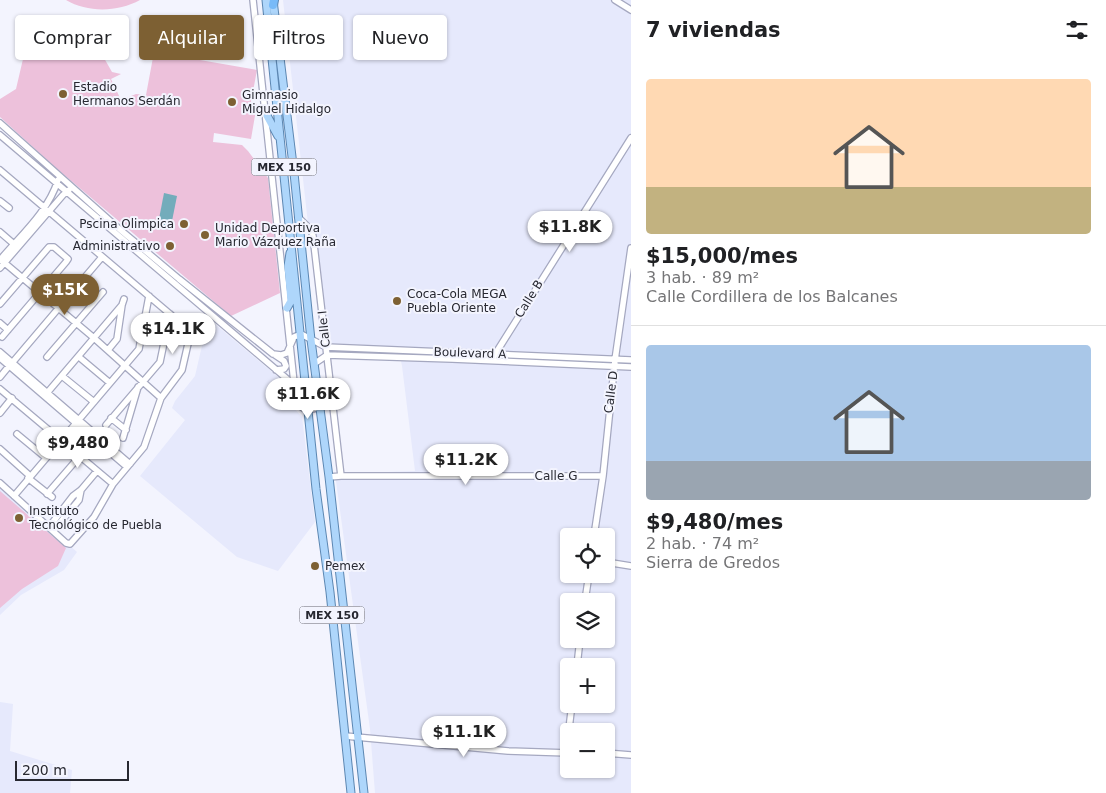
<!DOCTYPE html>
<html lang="es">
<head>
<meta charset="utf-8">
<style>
	:root { --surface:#fff; --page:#f6f6f6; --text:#202124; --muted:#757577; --line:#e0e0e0; --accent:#7d6033 }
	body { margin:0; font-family:"DejaVu Sans",sans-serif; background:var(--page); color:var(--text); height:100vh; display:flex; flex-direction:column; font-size:19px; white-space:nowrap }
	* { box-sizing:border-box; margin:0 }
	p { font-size:16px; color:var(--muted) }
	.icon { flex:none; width:28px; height:28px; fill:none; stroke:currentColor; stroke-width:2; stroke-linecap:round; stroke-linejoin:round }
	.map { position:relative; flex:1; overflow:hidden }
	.drawer { display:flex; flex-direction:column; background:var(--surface); width:475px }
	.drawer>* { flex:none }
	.hud { position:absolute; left:15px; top:15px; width:475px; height:45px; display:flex; gap:10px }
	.controls { position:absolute; left:560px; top:528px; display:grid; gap:10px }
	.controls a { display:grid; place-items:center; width:55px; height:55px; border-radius:5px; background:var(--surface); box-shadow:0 1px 4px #0004; font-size:25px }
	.scale { position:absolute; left:15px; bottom:12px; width:114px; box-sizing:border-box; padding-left:5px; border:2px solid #272831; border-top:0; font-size:14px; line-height:18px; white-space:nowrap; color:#272831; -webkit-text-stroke:4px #f3f4fe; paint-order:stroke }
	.price { position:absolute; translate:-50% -42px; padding:0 11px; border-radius:18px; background:#fff; color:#222; font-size:16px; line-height:32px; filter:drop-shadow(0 1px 2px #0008) }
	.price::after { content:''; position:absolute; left:50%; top:30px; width:15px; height:11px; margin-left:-8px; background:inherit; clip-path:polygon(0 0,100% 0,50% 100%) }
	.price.active { background:var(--accent); color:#fff }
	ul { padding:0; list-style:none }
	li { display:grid; align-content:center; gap:10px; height:265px; padding:0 15px }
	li+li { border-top:1px solid var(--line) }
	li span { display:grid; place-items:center; height:155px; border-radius:5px; color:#555 }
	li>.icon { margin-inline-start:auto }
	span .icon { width:90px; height:90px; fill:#fffc; stroke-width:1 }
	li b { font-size:21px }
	h2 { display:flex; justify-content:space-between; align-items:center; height:60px; padding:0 15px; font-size:21px }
	.chip { padding:0 18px; border-radius:5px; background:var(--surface); box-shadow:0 1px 4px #0004; font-size:18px; line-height:45px }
	.chip.active { background:var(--accent); color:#fff }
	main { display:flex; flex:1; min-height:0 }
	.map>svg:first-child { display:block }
</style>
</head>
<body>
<main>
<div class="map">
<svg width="631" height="793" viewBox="0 0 631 793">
	<rect width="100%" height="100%" fill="#f3f4fe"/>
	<path fill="#e6e9fc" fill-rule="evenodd" d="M283 0H631V793H375L370 729 335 474 415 471 402 366 398 347 333 344 321 340ZM569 536H606V574H569ZM569 601H606V639H569ZM569 666H606V704H569ZM569 731H606V769H569Z
		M215 324 290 387 294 408 302 417 315 522 278 571 237 557 140 476 185 420 172 408 175 401 195 376 204 337Z
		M0 484 77 552 64 570 21 595 0 615Z
		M0 702 13 704 10 751 72 770 70 793H0Z"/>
	<path fill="#edc1db" d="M66 0H140C118 12 88 13 66 0Z
		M34 26 54 29 82 27 102 33 108 43 104 58 112 72 121 74 111 79 121 100 136 94 146 95 154 52 257 70 251 102 257 104 251 139 214 133 213 142 242 145 248 151 268 178 280 293 231 316 56 168 0 117V99L16 89 30 29Z
		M0 491 66 548 58 566 22 589 0 608Z"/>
	<path fill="#73acbb" d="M164 193 177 196 171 226 158 224Z"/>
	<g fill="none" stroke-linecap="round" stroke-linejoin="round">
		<g stroke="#a5a8c0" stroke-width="8">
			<path id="minor" d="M253 0 296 401C301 410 310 411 319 407
				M615 0 631 10
				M0 123 117 227 179 279 273 354 281 355 287 353 294 337 301 334 326 347 631 360
				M0 135 293 384
				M0 170 170 314 189 331 190 335 182 370 161 398 144 447 113 484 94 517 70 544 66 543 0 483
				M0 201 9 208
				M298 217 311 230 313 236 341 476
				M0 232 15 245
				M0 259 94 338 161 398
				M0 260C21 235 48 212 58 180
				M0 268 63 195 69 190
				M0 304 49 247H54L68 259 66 262 2 337
				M0 323 8 330
				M108 350 117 339 122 305
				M0 352 130 464
				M275 355 284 361 286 366 284 369 276 370
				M494 356 631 138
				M47 357 103 292
				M79 357 110 383
				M0 358 127 467
				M12 363 102 257
				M314 364 327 355 452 359 631 367
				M62 376 94 402
				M0 377 9 366
				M0 389 113 484
				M47 393 122 305 124 299
				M0 413 12 398
				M111 418 126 430
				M106 425 160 362 170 314
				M17 434 46 458
				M123 438 138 387
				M0 449 30 476
				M329 477 341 476H603
				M28 478 52 497
				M47 494 79 457
				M14 496 139 349 149 296
				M49 527 73 496 81 490 97 471
				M53 531 79 500 81 490
				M594 536 603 476 615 360 631 248
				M606 562 631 566
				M585 601 589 574
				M577 666 580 639
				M345 736 508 751 569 753
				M566 753 572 704
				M606 753 631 755"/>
		</g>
		<g stroke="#5c87b2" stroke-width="9">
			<path id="major" d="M266 0 316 489 330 592 351 793
				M273 0 294 173 311 340 329 477 364 793
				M264 110 278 136
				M287 308 291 301 288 266 290 253"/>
		</g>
		<g stroke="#5c87b2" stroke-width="10">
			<path id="highway" d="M273 5 274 0"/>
		</g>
		<use href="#minor" stroke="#fff" stroke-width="5.5"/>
		<use href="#major" stroke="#aed6fb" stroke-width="7"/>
		<use href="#highway" stroke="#78baf8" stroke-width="8"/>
	</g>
	<g fill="#7d6033" stroke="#f3f4fe" stroke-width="2">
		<circle cx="63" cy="94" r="5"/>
		<circle cx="232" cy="102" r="5"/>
		<circle cx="184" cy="224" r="5"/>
		<circle cx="205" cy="235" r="5"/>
		<circle cx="170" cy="246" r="5"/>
		<circle cx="397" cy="301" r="5"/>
		<circle cx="19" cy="518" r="5"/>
		<circle cx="315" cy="566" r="5"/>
	</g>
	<g text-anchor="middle" stroke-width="4" stroke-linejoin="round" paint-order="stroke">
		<g fill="#f3f4fe" stroke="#64656e" stroke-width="1">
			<rect x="251.5" y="158.5" width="65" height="17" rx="4"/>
			<rect x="299.5" y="606.5" width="65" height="17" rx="4"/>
		</g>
		<g font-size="11" font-weight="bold" fill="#272831">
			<text x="284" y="171">MEX 150</text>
			<text x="332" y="619">MEX 150</text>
		</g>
		<g font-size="12" fill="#272831" stroke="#f3f4fe" text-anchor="start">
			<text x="73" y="91">Estadio<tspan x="73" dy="14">Hermanos Serdán</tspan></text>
			<text x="242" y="99">Gimnasio<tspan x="242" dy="14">Miguel Hidalgo</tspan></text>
			<text x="174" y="228" text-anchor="end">Pscina Olimpica</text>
			<text x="215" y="232">Unidad Deportiva<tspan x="215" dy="14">Mario Vázquez Raña</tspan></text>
			<text x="160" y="250" text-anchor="end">Administrativo</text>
			<text x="407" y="298">Coca-Cola MEGA<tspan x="407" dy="14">Puebla Oriente</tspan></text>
			<text x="29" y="515">Instituto<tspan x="29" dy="14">Tecnológico de Puebla</tspan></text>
			<text x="325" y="570">Pemex</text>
		</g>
		<g font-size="12" fill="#272831" stroke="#f3f4fe">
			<text transform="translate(529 299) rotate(-58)" y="4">Calle B</text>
			<text transform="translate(324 329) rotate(-96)" y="4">Calle I</text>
			<text transform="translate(470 353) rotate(2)" y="4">Boulevard A</text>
			<text transform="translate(611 392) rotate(-83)" y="4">Calle D</text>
			<text x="556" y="480">Calle G</text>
		</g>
	</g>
</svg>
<div class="controls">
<a><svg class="icon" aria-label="locate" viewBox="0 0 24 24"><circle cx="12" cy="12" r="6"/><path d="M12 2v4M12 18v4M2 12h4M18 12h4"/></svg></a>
<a><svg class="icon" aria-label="layers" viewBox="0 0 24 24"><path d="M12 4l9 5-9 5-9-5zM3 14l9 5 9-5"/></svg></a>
<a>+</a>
<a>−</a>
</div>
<div class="scale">200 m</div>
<b class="price" style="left:570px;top:253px">$11.8K</b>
<b class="price active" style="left:65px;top:316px">$15K</b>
<b class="price" style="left:173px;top:355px">$14.1K</b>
<b class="price" style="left:308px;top:420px">$11.6K</b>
<b class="price" style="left:78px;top:469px">$9,480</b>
<b class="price" style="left:466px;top:486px">$11.2K</b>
<b class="price" style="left:464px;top:758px">$11.1K</b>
<div class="hud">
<a class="chip">Comprar</a>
<a class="chip active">Alquilar</a>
<a class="chip">Filtros</a>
<a class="chip">Nuevo</a>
</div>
</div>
<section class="drawer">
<h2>7 viviendas<svg class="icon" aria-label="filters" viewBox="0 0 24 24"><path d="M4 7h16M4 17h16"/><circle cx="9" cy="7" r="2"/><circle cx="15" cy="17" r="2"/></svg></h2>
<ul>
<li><span style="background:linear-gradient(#ffd9b3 70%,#c2b280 0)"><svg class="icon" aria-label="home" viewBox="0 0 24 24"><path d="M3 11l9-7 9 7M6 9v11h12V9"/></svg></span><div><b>$15,000/mes</b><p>3 hab. · 89 m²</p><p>Calle Cordillera de los Balcanes</p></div></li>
<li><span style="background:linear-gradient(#a9c7e8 75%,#9aa5b1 0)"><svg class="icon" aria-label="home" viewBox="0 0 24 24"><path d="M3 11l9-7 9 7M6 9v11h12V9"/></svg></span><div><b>$9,480/mes</b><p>2 hab. · 74 m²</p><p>Sierra de Gredos</p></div></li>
</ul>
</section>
</main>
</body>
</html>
